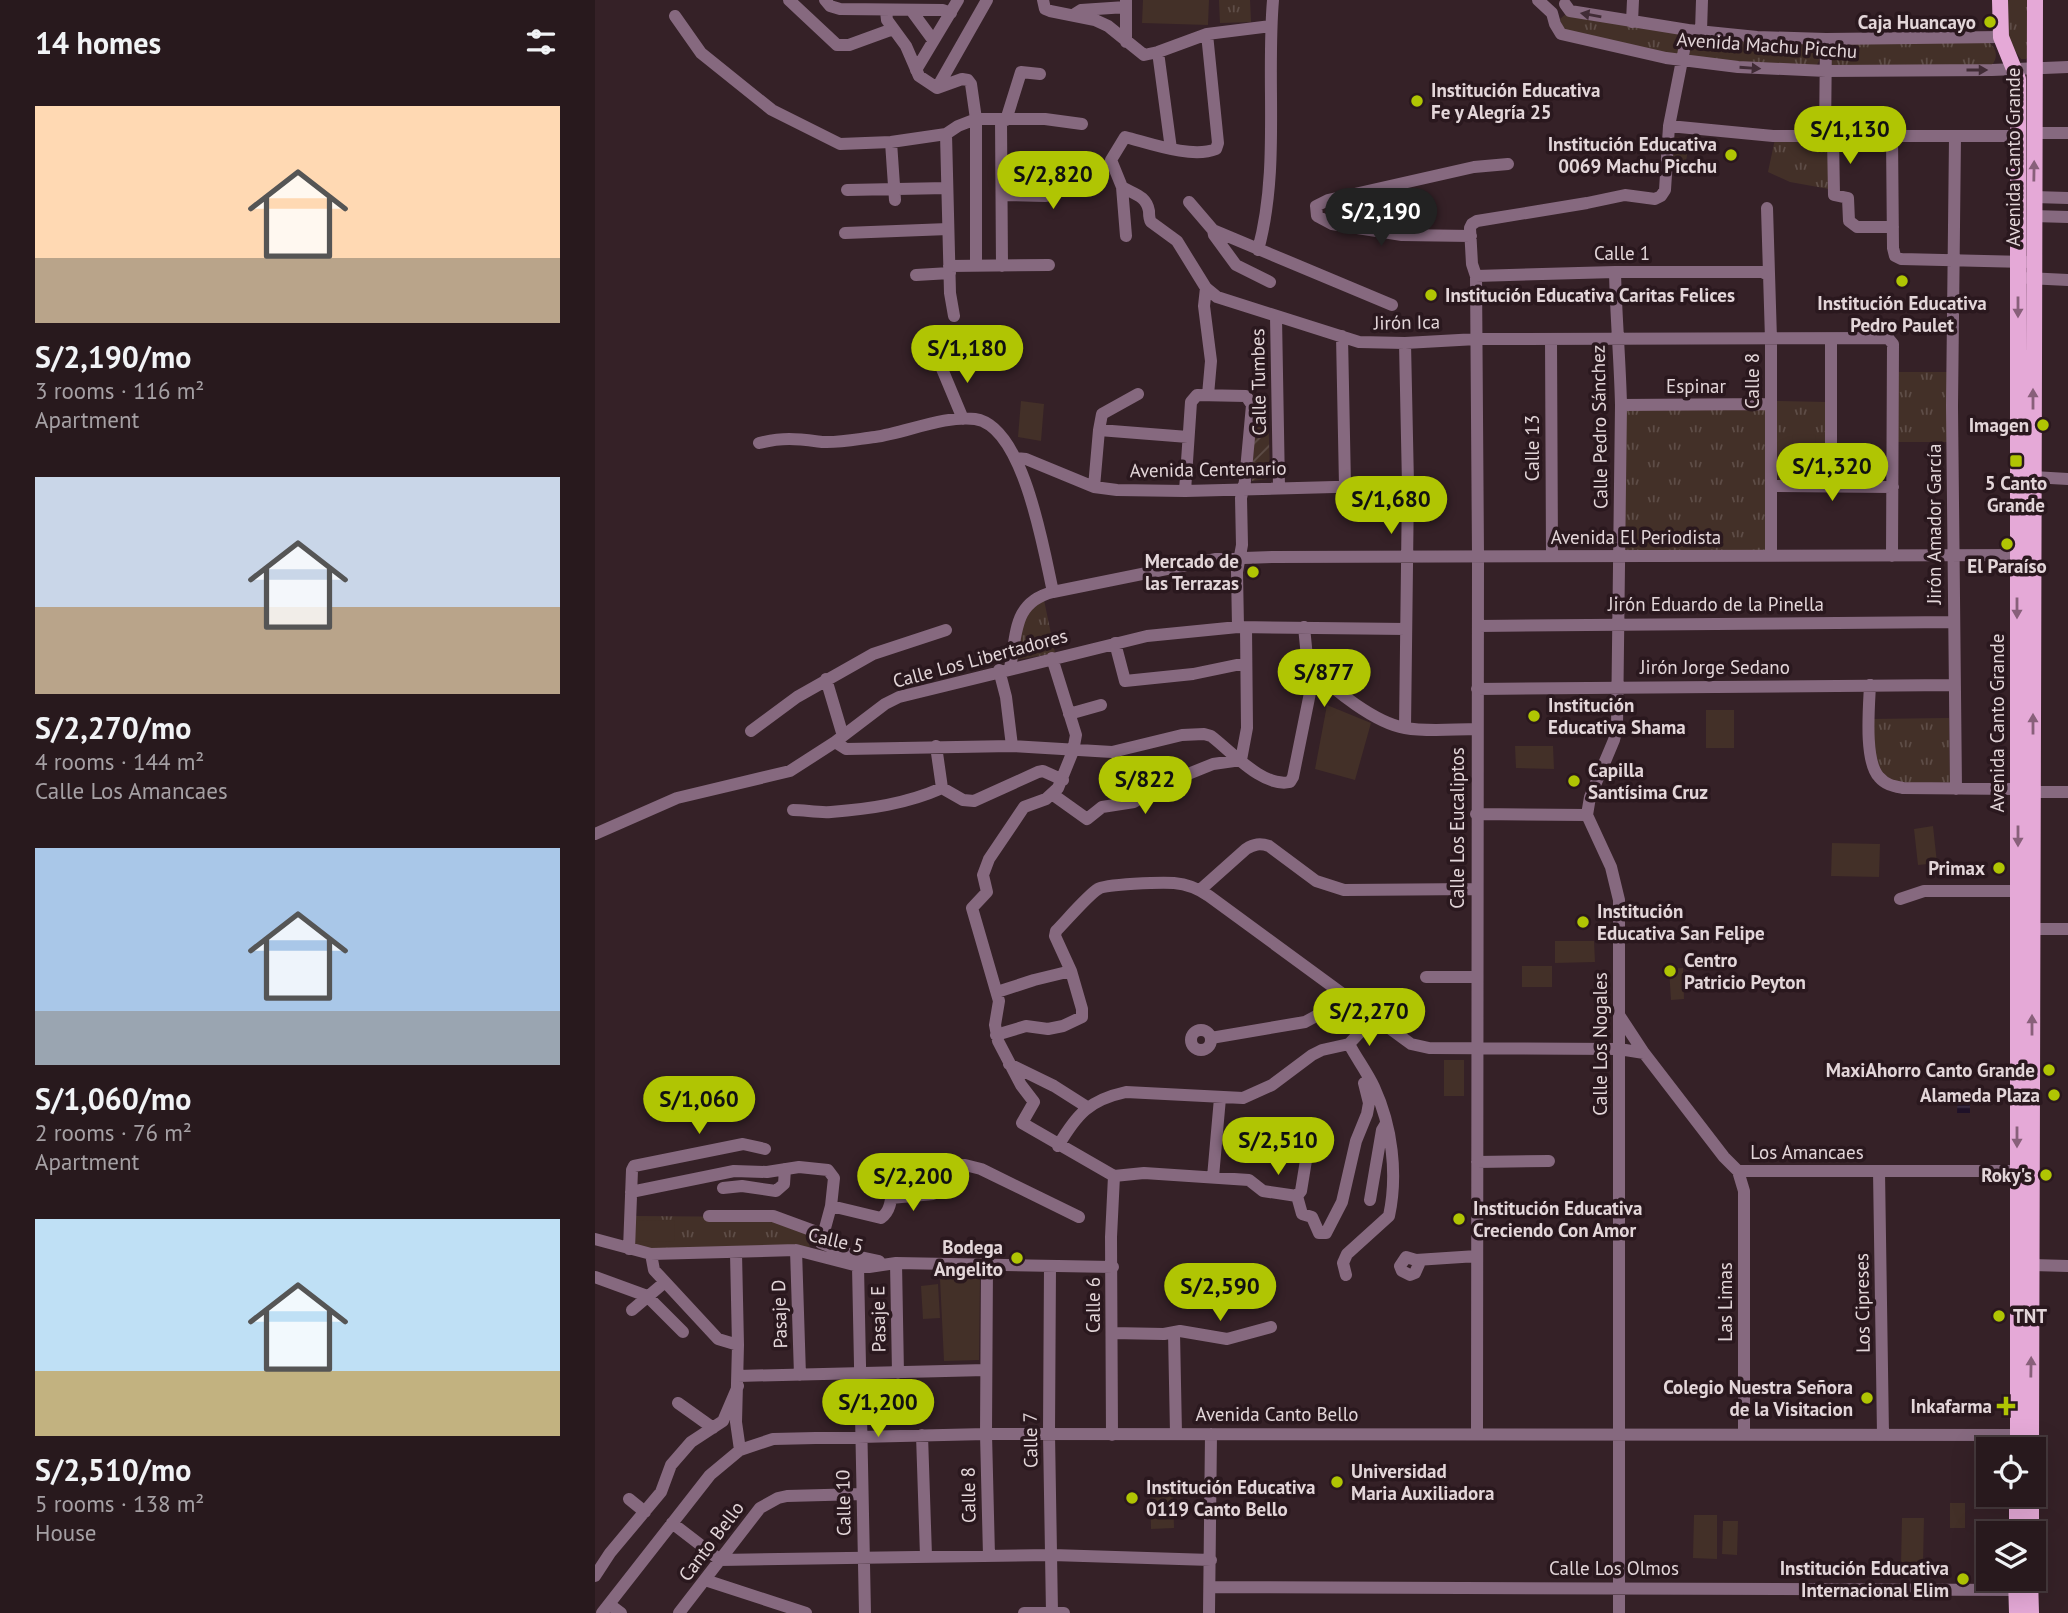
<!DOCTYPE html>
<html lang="en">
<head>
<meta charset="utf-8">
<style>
	:root { --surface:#28191d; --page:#302226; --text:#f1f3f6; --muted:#a5a0a4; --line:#44383b; --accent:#b0c503 }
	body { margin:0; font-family:"PT Sans",sans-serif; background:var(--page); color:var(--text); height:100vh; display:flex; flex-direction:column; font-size:26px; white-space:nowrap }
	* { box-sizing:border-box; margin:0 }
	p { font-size:23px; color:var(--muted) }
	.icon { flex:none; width:38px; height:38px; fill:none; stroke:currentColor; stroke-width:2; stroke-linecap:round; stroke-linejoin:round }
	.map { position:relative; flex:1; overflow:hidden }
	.side { display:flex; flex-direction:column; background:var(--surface); width:595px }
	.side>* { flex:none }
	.fabs { position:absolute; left:1381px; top:1437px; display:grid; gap:14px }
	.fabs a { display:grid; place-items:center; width:70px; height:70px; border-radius:0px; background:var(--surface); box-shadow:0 7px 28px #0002,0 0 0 2px var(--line); font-size:35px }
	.price { position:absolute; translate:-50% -60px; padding:0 16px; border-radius:24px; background:var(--accent); color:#111; font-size:23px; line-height:46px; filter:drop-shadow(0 2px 4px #0008) }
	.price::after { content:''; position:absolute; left:50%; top:42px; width:21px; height:16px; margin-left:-10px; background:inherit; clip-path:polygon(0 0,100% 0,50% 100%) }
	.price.current { background:#222; color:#fff }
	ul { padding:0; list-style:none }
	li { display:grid; align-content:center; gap:14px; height:371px; padding:0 35px }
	li span { display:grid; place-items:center; height:217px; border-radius:0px; color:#555 }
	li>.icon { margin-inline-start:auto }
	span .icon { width:126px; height:126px; fill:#fffc; stroke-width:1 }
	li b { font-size:30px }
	h2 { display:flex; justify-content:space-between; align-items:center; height:84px; padding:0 35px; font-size:30px }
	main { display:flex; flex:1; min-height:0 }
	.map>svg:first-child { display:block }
</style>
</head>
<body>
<main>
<section class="side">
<h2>14 homes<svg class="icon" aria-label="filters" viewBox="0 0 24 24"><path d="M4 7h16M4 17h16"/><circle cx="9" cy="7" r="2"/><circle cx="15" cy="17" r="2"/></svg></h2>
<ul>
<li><span style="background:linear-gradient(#ffd9b3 70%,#b9a48a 0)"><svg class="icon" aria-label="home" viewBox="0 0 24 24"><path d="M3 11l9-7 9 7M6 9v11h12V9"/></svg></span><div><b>S/2,190/mo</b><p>3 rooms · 116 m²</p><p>Apartment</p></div></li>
<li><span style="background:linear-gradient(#c9d6e8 60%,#b9a48a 0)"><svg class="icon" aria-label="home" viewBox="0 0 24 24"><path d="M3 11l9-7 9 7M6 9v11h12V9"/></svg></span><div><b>S/2,270/mo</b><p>4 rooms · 144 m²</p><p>Calle Los Amancaes</p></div></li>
<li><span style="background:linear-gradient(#a9c7e8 75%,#9aa5b1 0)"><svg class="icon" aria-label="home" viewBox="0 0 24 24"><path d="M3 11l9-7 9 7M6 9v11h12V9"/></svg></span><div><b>S/1,060/mo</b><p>2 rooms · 76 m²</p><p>Apartment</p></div></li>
<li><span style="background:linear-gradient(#bfe0f5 70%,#c2b280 0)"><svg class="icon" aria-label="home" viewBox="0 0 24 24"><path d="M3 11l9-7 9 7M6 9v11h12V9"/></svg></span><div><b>S/2,510/mo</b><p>5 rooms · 138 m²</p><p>House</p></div></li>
</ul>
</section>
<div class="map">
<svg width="1473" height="1613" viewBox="0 0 1473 1613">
	<defs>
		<pattern id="grass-tufts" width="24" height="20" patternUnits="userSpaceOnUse" patternTransform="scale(1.75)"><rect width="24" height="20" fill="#433028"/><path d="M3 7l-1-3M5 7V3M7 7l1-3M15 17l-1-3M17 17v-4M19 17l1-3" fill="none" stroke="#5e4d47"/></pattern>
		<pattern id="garden-furrows" width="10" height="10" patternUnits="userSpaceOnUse" patternTransform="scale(1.75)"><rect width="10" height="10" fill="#433028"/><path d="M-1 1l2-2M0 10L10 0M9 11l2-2" fill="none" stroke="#5e4d47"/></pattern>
		<pattern id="water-rules" width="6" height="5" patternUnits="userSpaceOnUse" patternTransform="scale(1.75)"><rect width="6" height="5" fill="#1f1128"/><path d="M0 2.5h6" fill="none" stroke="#3f3347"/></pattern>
	</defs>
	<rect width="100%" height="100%" fill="#352127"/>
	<path fill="url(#grass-tufts)" d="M624 0H655L656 22 625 23Z
		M1407 0H1433L1434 56 1431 59H1426L1415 44Z
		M971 14 1085 34 1088 39 1083 54 1078 56 969 31 965 19Z
		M1097 36 1218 42C1225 49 1228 57 1221 66L1098 59 1094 54Z
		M1392 41C1401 47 1404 56 1397 65L1239 67C1232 59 1232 53 1238 44Z
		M1180 139 1236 141 1234 189 1195 182 1173 172Z
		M1303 372H1352L1353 442H1302Z
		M1181 401 1231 402V482L1180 481Z
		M1172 409 1171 551H1028L1029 410Z
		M449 600 460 653 421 660 430 614Z
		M1354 718 1355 785C1331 784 1284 791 1279 758 1277 746 1279 731 1279 719Z
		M39 1216 175 1217 211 1231 215 1248 55 1251 37 1244Z"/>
	<path fill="url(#garden-furrows)" d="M666 409 673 410 675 474 672 479 657 481 660 419Z"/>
	<path fill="#433028" d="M548 0H614L613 25 547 23Z
		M1078 137 1095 139 1089 172 1071 170Z
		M426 401 449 404 446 441 423 437Z
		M1221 434 1220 471H1197L1198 435Z
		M732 705 776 723 760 780 720 769Z
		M1111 710H1139V748H1111Z
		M920 746H958L959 769 921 768Z
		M1338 826 1342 863 1323 865 1319 829Z
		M1237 843 1285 844 1284 877 1236 876Z
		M960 941H999L1000 962 960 963Z
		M927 966H957V987H927Z
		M1088 968 1089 999 1076 1000 1074 969Z
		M849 1060H869V1096H849Z
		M79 1220 80 1241 39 1242 41 1221Z
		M385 1277 384 1360 349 1361 345 1279Z
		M343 1284 345 1318 328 1319 326 1286Z
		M578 1487 579 1528 556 1529 555 1488Z
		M1355 1503H1370V1528H1355Z
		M1099 1515H1122V1559L1098 1558Z
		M1307 1518H1329L1328 1564H1306Z
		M1128 1521H1143L1142 1555 1127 1554Z"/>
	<path fill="url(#water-rules)" d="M1363 1094H1375V1113H1362Z"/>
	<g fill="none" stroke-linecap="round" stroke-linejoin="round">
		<path stroke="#86697f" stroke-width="12" d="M194 0 242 45H254L298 29
			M230 0 235 6 245 9 348 10 356 13
			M448 0 450 9 455 11 500 20 513 26 549 55 563 52 612 34 676 26
			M943 0 957 13 960 24 966 34 1071 58 1143 67 1231 71 1397 70 1473 67
			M970 4 975 11 1093 30 1162 37 1231 39 1406 37
			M316 10 338 40
			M291 11 292 20 311 46 324 76 342 88 367 79 373 80 376 84 381 119V266
			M478 15 486 10 531 7
			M80 16 106 53 177 110 245 144 296 142 351 134 363 126 381 119H450L487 124
			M1037 22 1038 0
			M1106 31 1107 0
			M612 34 623 143 621 149C597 159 554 143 530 137L516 160 527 187C538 194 551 195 554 211 554 215 554 219 556 222L582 241 611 288 622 297 764 342 810 343 882 339 1293 338 1298 344 1297 556
			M531 42V0
			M563 52 576 149
			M321 70 363 0
			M342 88 392 0
			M406 120 407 266
			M411 120 426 72 445 74
			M1074 126 1178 136H1423
			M1439 133H1473
			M351 134 355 293 359 316
			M1230 136 1231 39
			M1238 137 1239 195 1253 198 1254 221 1262 227H1298
			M1297 137 1298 248 1300 256 1306 259 1431 262
			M1360 137 1357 406 1361 789
			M296 142 300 200
			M527 187 531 236
			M252 190 352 188
			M407 195 451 196 452 163
			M1439 197 1473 198
			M594 202 618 230 619 235 641 265 675 282
			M1172 208 1176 339V555
			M1438 216 1473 217
			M618 230 797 305
			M250 233 353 229
			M876 236 807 235 737 224 722 216 721 206 733 200 879 167 913 164
			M663 250C685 170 671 82 678 0
			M354 266 454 265
			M1020 272C1021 317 1025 361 1026 405L1022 727 1019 740 995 797 992 815 1016 867 1024 900V1613
			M321 275 355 273
			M881 276 1020 272H1167L1173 275
			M1433 278 1473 280
			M611 288 609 306 616 361 613 395
			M681 317 684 487
			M747 336 750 486
			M956 339 957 556
			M1236 339V486
			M345 364 368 419
			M1026 405 1175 404
			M504 430 593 437
			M164 443C190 437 202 439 227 442 245 443 263 439 280 437 310 433 350 415 380 419 429 426 449 552 458 592
			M420 458 431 459 499 487 522 490 590 491 813 485
			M1438 477 1473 479
			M1176 486 1298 487
			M499 487 504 430 507 414 543 394
			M590 491 596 402 602 395 651 396 657 405 650 481 646 498 647 545 642 572 643 627
			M883 626 1359 622
			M520 643 530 681 598 674 651 663
			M457 658 481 735 478 751 463 788 451 799 429 807 394 859 388 875 392 892 377 908 404 1001 400 1025 403 1041 426 1085 439 1102 427 1123 519 1176 549 1173 654 1180 668 1191 702 1196 706 1191 713 1148 708 1139
			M415 668C422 633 418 602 458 592L621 559 678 557 1429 555
			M718 669C739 690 780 723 810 728 833 732 859 729 882 729
			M404 670 411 697 417 746
			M231 679 248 736
			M1275 685C1274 707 1269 761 1284 777 1291 785 1298 786 1308 788L1422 789 1437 792H1473
			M882 689 1359 685
			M474 714 506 705
			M810 728 813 485 810 343
			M156 731 202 697 278 654 351 630
			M240 742 251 749 417 746 517 752 587 735 609 734 616 736C636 751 668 788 695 782L698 777 718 678V669L712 657 709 627
			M341 746 347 788 368 800 379 801 443 772 448 771 468 780
			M646 760 652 728 651 628
			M457 794 492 819 507 807 539 802 566 785 618 764 646 760
			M198 810C210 810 223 813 236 812 274 809 311 804 347 788
			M881 814 992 815
			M0 834 82 798 195 771 240 742 290 704 304 697 552 636 643 627 811 629
			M605 890 651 849C659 844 665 843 674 846L721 881 749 890 881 889
			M1305 899 1329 891H1429
			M1437 929H1473
			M831 977H882
			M402 992 439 980 476 971
			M1024 1015 1049 1053 1129 1157 1143 1171H1429
			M596 1040a10 10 0 1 1 20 0a10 10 0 1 1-20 0Z
			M401 1035 431 1026 453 1029 468 1026 487 1017V1009L476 971 460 936 461 931C470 922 493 895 503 889 510 884 567 882 579 883 591 884 604 889 614 896L816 1044 834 1048 1024 1049 1049 1053
			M616 1038 710 1022 723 1015 745 993
			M414 1064 459 1086 492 1107
			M463 1146C482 1114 494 1100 531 1092L648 1098 677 1085 717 1055 727 1050 754 1044 779 1017
			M882 1162 954 1161
			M1143 1171 1149 1191V1433
			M1284 1171 1288 1434
			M618 1177 625 1098
			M128 1188 147 1186 181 1191 189 1184 190 1169
			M36 1192 139 1171 172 1172 204 1167 233 1170 239 1178 236 1206 226 1243 256 1255 284 1261
			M702 1196 707 1214 717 1217 724 1233H731L747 1202 761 1141 772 1114 774 1103 769 1083
			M296 1198 338 1194
			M775 1200 787 1130 790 1125
			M236 1206 286 1218C301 1208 294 1184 301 1169L306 1167 370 1165 386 1169 484 1217
			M114 1216H178L227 1234
			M0 1239 56 1254 201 1250 263 1266 274 1267 301 1263 518 1267
			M34 1249 37 1170 39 1166 148 1144 170 1149
			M201 1250 205 1375
			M141 1253 143 1345 141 1422 145 1450
			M56 1254 59 1270 123 1339 143 1345
			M821 1260 824 1264 820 1273 815 1275 807 1271 805 1266 811 1257 821 1260 882 1256
			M301 1263 303 1373
			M392 1265 391 1434 394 1556
			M1437 1265 1473 1266
			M263 1266 270 1613
			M455 1266 454 1434 457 1613
			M751 1275 748 1263 752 1254 794 1216C803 1174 797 1126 779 1087 772 1072 762 1059 754 1044
			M0 1277 52 1296 88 1332
			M37 1310 70 1282
			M579 1332 581 1434
			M517 1333 569 1334 585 1331 632 1339 676 1327
			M143 1376 391 1370
			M83 1403 118 1428
			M882 1433 883 556 881 276 877 264 875 228 877 224 882 221 992 203 1030 195 1060 199 1066 196 1070 190 1074 126 1093 30
			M327 1435 331 1556
			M517 1435 516 1237 519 1176
			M34 1499 50 1512
			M77 1523 125 1560 457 1555 616 1560
			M0 1576 15 1553 66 1492 76 1465 96 1442 128 1421 143 1386
			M110 1580 211 1613
			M616 1587 1421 1590
			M14 1604 26 1613
			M7 1613 115 1475 145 1450 178 1439 391 1434 1429 1435
			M84 1613 165 1508 183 1498 192 1496 267 1494
			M429 1613H469
			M614 1613 616 1434"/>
		<path stroke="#e5a9d7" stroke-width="16" d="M1405 0 1406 37 1423 79V1449
			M1436 1449 1440 0
			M1422 1533V1494
			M1436 1533V1494
			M1421 1578 1422 1613
			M1435 1578 1436 1613"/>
	</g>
	<defs><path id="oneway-solid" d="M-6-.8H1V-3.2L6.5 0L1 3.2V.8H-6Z" transform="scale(1.75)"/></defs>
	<g fill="#412c36">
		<use href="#oneway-solid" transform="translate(996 15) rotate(-170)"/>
		<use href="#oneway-solid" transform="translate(1155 68) rotate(4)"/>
		<use href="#oneway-solid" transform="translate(1382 70)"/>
	</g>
	<g fill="#88607a">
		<use href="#oneway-solid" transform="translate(1439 171) rotate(-89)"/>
		<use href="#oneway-solid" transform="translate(1423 307) rotate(90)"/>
		<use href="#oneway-solid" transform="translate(1438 399) rotate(-90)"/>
		<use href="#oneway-solid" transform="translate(1422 608) rotate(90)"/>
		<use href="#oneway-solid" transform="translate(1438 724) rotate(-90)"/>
		<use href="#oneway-solid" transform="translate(1423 836) rotate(90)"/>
		<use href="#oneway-solid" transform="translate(1437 1025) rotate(-90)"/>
		<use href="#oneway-solid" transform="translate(1422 1137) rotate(90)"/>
		<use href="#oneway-solid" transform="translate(1436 1367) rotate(-89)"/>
	</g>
	<g fill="#b0c503" stroke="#2a181e" stroke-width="2.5">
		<circle cx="1395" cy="22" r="7"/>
		<circle cx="822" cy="101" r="7"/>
		<circle cx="1136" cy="155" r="7"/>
		<circle cx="1307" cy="281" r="7"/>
		<circle cx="836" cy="295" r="7"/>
		<circle cx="1448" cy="425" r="7"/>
		<rect x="1414" y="454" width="14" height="14" rx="3.5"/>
		<circle cx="1412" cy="544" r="7"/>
		<circle cx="658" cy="572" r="7"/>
		<circle cx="939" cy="716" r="7"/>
		<circle cx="979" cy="781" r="7"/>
		<circle cx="1404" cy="868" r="7"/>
		<circle cx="988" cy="922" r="7"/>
		<circle cx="1075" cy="971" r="7"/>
		<circle cx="1454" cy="1070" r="7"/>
		<circle cx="1459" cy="1095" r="7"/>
		<circle cx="1451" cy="1175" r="7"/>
		<circle cx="864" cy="1219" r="7"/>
		<circle cx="422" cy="1258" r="7"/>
		<circle cx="1404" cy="1316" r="7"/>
		<circle cx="1272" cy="1398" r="7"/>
		<path d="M1407.5 1395.5h7v7h7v7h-7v7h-7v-7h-7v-7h7z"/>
		<circle cx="742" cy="1482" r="7"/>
		<circle cx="537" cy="1498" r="7"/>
		<circle cx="1368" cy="1579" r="7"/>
	</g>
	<g text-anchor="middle" stroke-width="7" stroke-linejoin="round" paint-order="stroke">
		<g font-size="19" font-weight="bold" fill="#e3d6d9" stroke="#2a181e" text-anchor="end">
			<text x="1381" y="29">Caja Huancayo</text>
			<text x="836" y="97" text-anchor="start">Institución Educativa<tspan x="836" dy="22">Fe y Alegría 25</tspan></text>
			<text x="1122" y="151">Institución Educativa<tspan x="1122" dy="22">0069 Machu Picchu</tspan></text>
			<text x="850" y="302" text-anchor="start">Institución Educativa Caritas Felices</text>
			<text x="1307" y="310" text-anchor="middle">Institución Educativa<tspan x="1307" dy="22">Pedro Paulet</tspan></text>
			<text x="1434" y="432">Imagen</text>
			<text x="1421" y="490" text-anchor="middle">5 Canto<tspan x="1421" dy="22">Grande</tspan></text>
			<text x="644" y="568">Mercado de<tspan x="644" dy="22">las Terrazas</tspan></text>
			<text x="1412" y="573" text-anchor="middle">El Paraíso</text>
			<text x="953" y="712" text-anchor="start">Institución<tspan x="953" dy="22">Educativa Shama</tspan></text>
			<text x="993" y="777" text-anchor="start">Capilla<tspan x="993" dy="22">Santísima Cruz</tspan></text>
			<text x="1390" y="875">Primax</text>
			<text x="1002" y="918" text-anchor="start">Institución<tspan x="1002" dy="22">Educativa San Felipe</tspan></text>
			<text x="1089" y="967" text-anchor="start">Centro<tspan x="1089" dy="22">Patricio Peyton</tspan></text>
			<text x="1440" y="1077">MaxiAhorro Canto Grande</text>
			<text x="1445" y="1102">Alameda Plaza</text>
			<text x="1437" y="1182">Roky's</text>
			<text x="878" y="1215" text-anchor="start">Institución Educativa<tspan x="878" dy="22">Creciendo Con Amor</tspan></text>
			<text x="408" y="1254">Bodega<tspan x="408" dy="22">Angelito</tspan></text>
			<text x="1418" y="1323" text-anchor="start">TNT</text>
			<text x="1258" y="1394">Colegio Nuestra Señora<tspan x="1258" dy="22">de la Visitacion</tspan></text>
			<text x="1397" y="1413">Inkafarma</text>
			<text x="756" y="1478" text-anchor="start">Universidad<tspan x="756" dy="22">Maria Auxiliadora</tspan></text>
			<text x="551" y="1494" text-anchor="start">Institución Educativa<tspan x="551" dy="22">0119 Canto Bello</tspan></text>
			<text x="1354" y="1575">Institución Educativa<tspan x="1354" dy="22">Internacional Elim</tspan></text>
		</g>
		<g font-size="19" fill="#e3d6d9" stroke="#2a181e">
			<text transform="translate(1172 45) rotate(4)" y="7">Avenida Machu Picchu</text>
			<text transform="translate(1418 157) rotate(-90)" y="7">Avenida Canto Grande</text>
			<text x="1027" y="260">Calle 1</text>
			<text transform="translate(812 322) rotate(-1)" y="7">Jirón Ica</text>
			<text transform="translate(1157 381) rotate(-90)" y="7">Calle 8</text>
			<text transform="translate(663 382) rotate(-91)" y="7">Calle Tumbes</text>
			<text x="1101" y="393">Espinar</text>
			<text transform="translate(1004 427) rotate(-91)" y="7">Calle Pedro Sánchez</text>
			<text transform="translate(937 448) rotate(-90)" y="7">Calle 13</text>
			<text transform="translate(613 469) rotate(-1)" y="7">Avenida Centenario</text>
			<text transform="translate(1339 524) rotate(-90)" y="7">Jirón Amador García</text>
			<text x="1041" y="544">Avenida El Periodista</text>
			<text x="1121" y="611">Jirón Eduardo de la Pinella</text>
			<text transform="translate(385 658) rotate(-15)" y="7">Calle Los Libertadores</text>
			<text x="1120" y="674">Jirón Jorge Sedano</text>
			<text transform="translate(1402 723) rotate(-90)" y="7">Avenida Canto Grande</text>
			<text transform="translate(862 828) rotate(-90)" y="7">Calle Los Eucaliptos</text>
			<text transform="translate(1005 1044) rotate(-90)" y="7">Calle Los Nogales</text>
			<text x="1212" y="1159">Los Amancaes</text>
			<text transform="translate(241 1240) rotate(13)" y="7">Calle 5</text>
			<text transform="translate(1130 1302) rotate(-90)" y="7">Las Limas</text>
			<text transform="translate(1267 1303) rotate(-91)" y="7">Los Cipreses</text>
			<text transform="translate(498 1305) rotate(-90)" y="7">Calle 6</text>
			<text transform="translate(184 1314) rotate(-92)" y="7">Pasaje D</text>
			<text transform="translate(283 1319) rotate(-91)" y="7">Pasaje E</text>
			<text x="682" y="1421">Avenida Canto Bello</text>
			<text transform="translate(435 1440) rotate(-91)" y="7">Calle 7</text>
			<text transform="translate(373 1495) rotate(-91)" y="7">Calle 8</text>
			<text transform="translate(248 1503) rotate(-91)" y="7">Calle 10</text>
			<text transform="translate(116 1541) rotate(-53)" y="7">Canto Bello</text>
			<text x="1019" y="1575">Calle Los Olmos</text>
		</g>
	</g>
</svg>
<div class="fabs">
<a><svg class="icon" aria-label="locate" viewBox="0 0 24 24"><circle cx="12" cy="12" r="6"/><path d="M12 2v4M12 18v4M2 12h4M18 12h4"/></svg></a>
<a><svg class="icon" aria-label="layers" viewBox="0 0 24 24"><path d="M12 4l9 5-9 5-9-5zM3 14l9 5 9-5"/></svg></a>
</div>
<b class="price" style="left:1255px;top:166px">S/1,130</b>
<b class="price" style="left:458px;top:211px">S/2,820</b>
<b class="price current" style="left:786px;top:248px">S/2,190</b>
<b class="price" style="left:372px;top:385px">S/1,180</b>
<b class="price" style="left:1237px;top:503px">S/1,320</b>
<b class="price" style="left:796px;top:536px">S/1,680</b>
<b class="price" style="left:729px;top:709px">S/877</b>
<b class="price" style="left:550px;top:816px">S/822</b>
<b class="price" style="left:774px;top:1048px">S/2,270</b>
<b class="price" style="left:104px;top:1136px">S/1,060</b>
<b class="price" style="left:683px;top:1177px">S/2,510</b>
<b class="price" style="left:318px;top:1213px">S/2,200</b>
<b class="price" style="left:625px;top:1323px">S/2,590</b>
<b class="price" style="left:283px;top:1439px">S/1,200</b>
</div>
</main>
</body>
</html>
